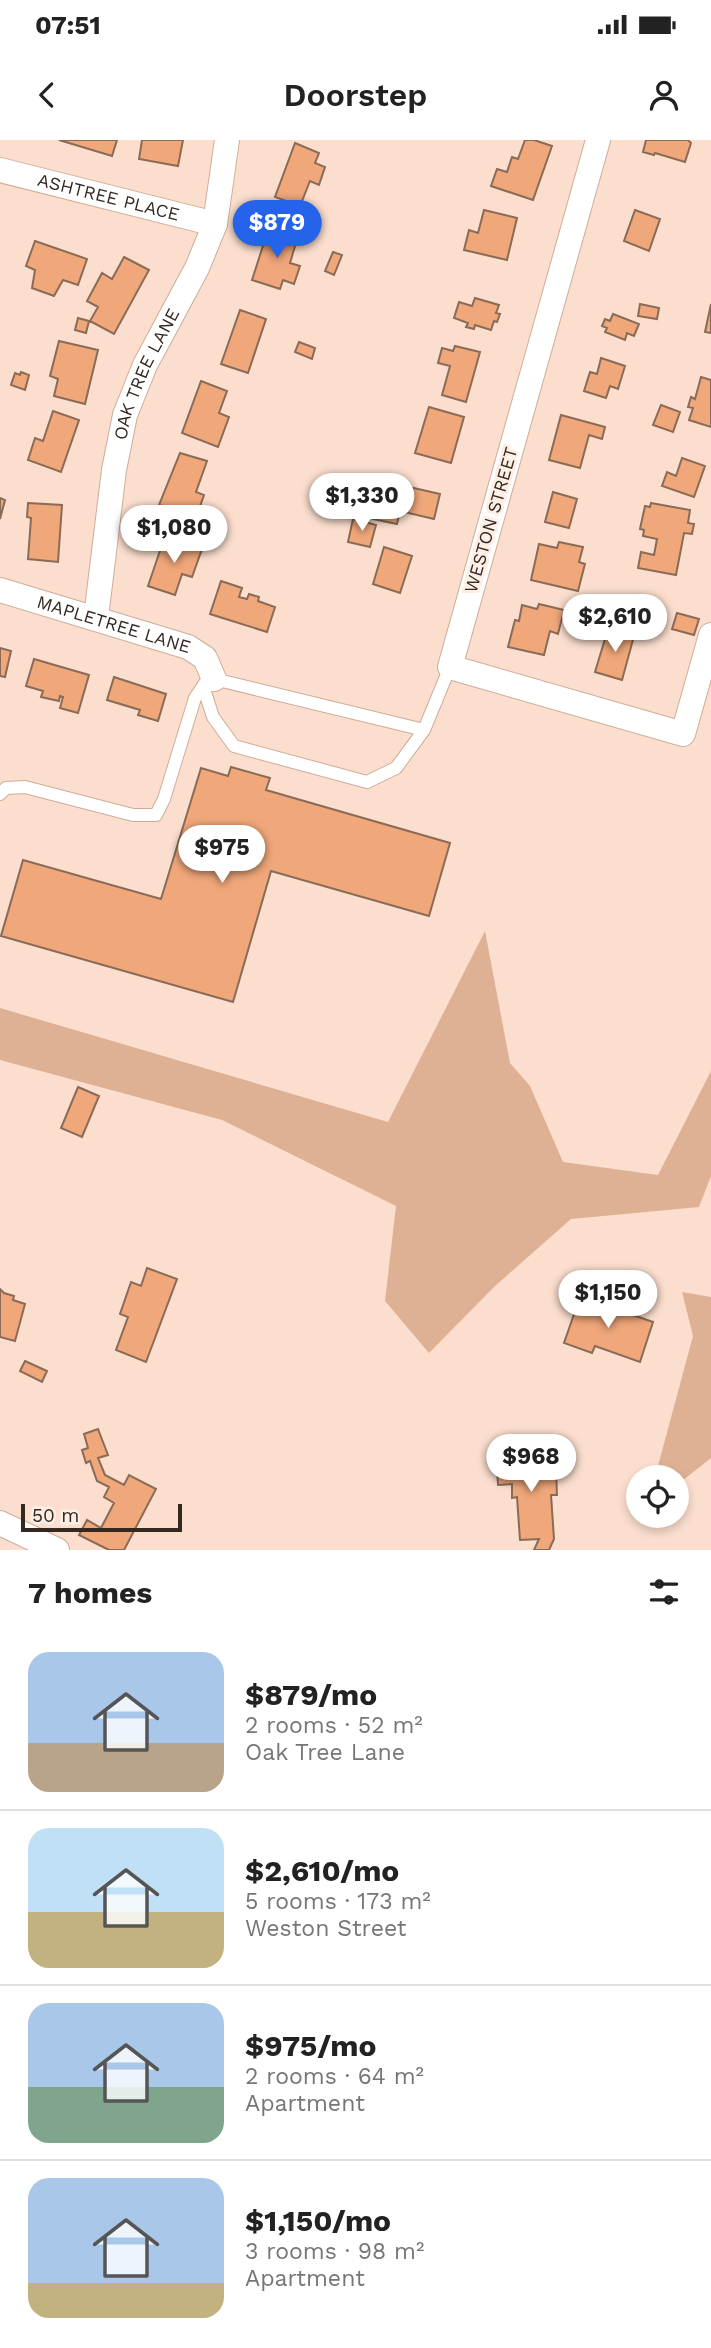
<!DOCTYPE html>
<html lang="en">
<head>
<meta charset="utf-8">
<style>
	:root { --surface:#fff; --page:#f2f2f2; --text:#222; --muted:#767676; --line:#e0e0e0; --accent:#2563eb }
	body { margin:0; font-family:"Work Sans",sans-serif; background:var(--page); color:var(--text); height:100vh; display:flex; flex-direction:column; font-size:26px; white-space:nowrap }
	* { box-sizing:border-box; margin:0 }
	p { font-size:23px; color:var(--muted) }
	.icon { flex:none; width:38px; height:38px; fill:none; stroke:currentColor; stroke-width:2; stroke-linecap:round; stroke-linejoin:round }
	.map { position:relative; height:1410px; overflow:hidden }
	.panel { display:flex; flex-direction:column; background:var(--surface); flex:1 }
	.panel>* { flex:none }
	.buttons { position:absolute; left:626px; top:1325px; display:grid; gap:14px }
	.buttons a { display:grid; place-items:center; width:63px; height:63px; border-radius:50%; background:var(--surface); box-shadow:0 4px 10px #0003; font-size:35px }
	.scale { position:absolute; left:21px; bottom:18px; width:161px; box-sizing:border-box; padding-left:7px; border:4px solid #352820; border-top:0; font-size:19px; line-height:24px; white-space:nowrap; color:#352820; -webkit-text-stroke:5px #fdefe6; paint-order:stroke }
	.price { position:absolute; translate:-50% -60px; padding:0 16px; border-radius:24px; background:#fff; color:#222; font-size:23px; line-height:46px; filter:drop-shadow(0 2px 4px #0008) }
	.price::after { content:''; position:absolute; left:50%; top:42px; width:21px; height:16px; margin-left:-10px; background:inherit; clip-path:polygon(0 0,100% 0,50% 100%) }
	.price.on { background:var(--accent); color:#fff }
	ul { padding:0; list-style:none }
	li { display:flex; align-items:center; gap:21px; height:175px; padding:0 28px }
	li+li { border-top:2px solid var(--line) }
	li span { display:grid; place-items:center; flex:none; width:196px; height:140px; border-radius:21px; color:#555 }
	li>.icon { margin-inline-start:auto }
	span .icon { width:84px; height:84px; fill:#fffc; stroke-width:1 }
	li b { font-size:30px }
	h2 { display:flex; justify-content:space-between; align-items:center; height:84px; padding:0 28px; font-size:30px }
	.status { display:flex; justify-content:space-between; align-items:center; height:49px; padding:0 35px; background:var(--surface); direction:ltr }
	.status svg { height:19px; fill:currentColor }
	header { display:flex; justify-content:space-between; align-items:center; height:91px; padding:0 28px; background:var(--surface); font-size:32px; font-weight:600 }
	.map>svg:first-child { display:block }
</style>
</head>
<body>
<div class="status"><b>07:51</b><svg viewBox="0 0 49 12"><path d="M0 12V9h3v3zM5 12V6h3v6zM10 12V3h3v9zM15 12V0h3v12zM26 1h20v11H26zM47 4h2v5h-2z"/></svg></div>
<header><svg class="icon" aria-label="back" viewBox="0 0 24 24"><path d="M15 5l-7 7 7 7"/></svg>Doorstep<svg class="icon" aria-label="person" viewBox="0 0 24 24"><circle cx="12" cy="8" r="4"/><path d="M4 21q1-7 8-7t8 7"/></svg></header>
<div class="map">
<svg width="711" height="1410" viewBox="0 0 711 1410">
	<rect width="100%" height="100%" fill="#fbdecd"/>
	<path fill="#deb195" d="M485 791 510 923 530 946 563 1022 658 1035 711 931V1036L699 1067 571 1079 495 1146 429 1213 385 1161 396 1066 222 980 0 920V868L388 982Z
		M682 1152 711 1157V1318L677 1345V1337H655L693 1196Z"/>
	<path fill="#f0a77a" stroke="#8a6b58" stroke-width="2" d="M59 0H117L112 16Z
		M142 0H183L178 26 139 19Z
		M525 0H534L552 6 533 60 491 46 497 29 507 32 512 17 518 19Z
		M646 0H688L691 3 685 22 655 13 654 15 643 12Z
		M295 3 319 13 315 23 325 27 319 45 310 41 300 66 275 57Z
		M484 70 517 78 507 120 464 110 469 90 478 93Z
		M635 70 660 79 649 111 624 101Z
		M269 87 298 96 290 123 300 126 294 144 283 140 280 149 252 140Z
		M35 101 87 119 78 145 63 140 54 156 32 148 35 130 26 126Z
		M333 112 342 115 334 135 325 131Z
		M124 117 149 130 114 194 90 181 98 167 87 161 102 133 112 139Z
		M475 158 499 165 496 173 500 174 497 182 494 181 491 190 475 185 474 189 466 187 468 183 454 178 459 162 472 166Z
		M640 164 659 168 657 179 638 176Z
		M711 164V193L705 192Z
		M240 170 266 179 248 233 221 224Z
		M613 174 639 184 634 196 627 193 625 200 605 192 607 188 602 186 605 179 610 181Z
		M78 178 89 181 86 193 75 190Z
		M59 201 98 210 85 264 54 256 58 239 50 236Z
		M299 202 315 208 312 219 295 212Z
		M455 206 480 212 466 262 442 255 450 226 438 223 442 208 453 211Z
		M601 218 625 226 618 249 610 246 606 258 584 251 590 232 597 234Z
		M21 232 29 235 25 250 11 245 15 233 20 235Z
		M701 237 711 240V287L689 280 693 268 688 267 691 257 695 259Z
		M201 241 227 251 219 273 229 277 218 307 182 293Z
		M661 265 680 272 673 292 653 285Z
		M429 267 464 277 451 323 415 313Z
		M53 271 79 280 61 332 28 320 35 298 43 301Z
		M561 275 605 287 602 299 589 295 580 328 549 320Z
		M180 313 207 321 196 352 204 355 198 372 191 370 190 374 159 365Z
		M682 318 705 326 694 357 662 346 667 332 676 336Z
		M392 343 440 354 434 379 400 371 397 384 373 379 378 358 388 360Z
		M553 352 577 359 569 388 545 382Z
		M0 358 5 360 0 379Z
		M28 363 62 365 58 422 28 419 31 378 27 377Z
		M651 363 690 370 688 383 694 384 692 394 684 393 676 435 638 428 641 412 654 415 657 399 643 396 644 390 640 389 645 366 650 367Z
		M353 379 376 385 370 407 348 402Z
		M165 396 202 409 192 437 182 434 175 455 148 446Z
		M559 402 583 407 579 422 585 424 578 451 531 440 539 404 557 408Z
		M384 407 412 416 400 453 373 444Z
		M221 441 242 448 239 457 247 459 249 454 259 457 258 461 275 467 267 492 210 474Z
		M539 464 564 470 558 494 550 491 544 515 508 507 515 480 519 481 522 465 537 469Z
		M677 473 699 479 694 495 672 489Z
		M608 489 634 496 622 540 595 532Z
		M0 508 11 511 5 537 0 536Z
		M34 519 89 535 78 573 60 568 63 557 60 556 59 561 41 557 43 551 26 546Z
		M114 537 166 554 158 581 138 575 140 570 107 560Z
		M231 627 270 638 266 650 450 703 429 776 271 731 233 862 1 796 23 720 161 759 201 628 228 636Z
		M78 947 99 956 82 997 61 988Z
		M147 1128 177 1139 146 1222 116 1210 128 1177 120 1174 131 1142 141 1146Z
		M0 1149 4 1153 14 1156 13 1160 25 1164 15 1201 0 1197Z
		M580 1157 653 1182 640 1222 595 1206 592 1213 564 1203Z
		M25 1221 47 1231 42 1242 20 1231Z
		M98 1289 108 1315 98 1318 105 1335 124 1345 129 1335 156 1349 124 1410H109L79 1395 87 1380 101 1388 114 1363 104 1357 109 1347 97 1341 90 1321 86 1323 82 1310 88 1308 84 1294Z
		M544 1311 545 1331 556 1330 557 1355H551L554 1399 549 1410H534L539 1399 520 1400 517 1357 512 1358V1344L498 1345 496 1314Z"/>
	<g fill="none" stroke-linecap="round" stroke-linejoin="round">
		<g stroke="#cead98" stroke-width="14">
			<path id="service" d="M203 546 213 577 234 606 367 642 396 628 424 590 450 527
				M0 654 6 648 25 647 133 675H156L164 659 195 558 207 540 214 539 424 590"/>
		</g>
		<g stroke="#cead98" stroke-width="26">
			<g id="minor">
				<path d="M598 0 450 527 683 594 711 495"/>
				<path id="s1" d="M0 30 215 84"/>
				<path id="s2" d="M0 450 188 507 205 518 214 539"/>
				<path id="s3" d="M96 477 114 330 125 275 145 225 197 128 215 84 227 0"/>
				<path d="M0 1383 57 1410"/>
			</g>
		</g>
		<use href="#service" stroke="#fff" stroke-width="12"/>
		<use href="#minor" stroke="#fff" stroke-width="24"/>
	</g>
	<g text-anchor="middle" stroke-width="6" stroke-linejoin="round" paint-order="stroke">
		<g font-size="18" fill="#352820" stroke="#fdefe6">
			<text dy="6" stroke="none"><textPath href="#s1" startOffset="112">ASHTREE PLACE</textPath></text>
			<text dy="6" stroke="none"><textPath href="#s3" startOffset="250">OAK TREE LANE</textPath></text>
			<text transform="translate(491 380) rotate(-74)" y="6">WESTON STREET</text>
			<text dy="6" stroke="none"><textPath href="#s2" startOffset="119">MAPLETREE LANE</textPath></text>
		</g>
	</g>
</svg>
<div class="buttons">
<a><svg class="icon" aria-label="locate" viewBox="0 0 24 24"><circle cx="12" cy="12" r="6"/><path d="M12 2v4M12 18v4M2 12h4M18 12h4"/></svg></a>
</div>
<div class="scale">50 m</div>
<b class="price on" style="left:277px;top:120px">$879</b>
<b class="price" style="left:362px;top:393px">$1,330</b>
<b class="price" style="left:174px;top:425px">$1,080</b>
<b class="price" style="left:615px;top:514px">$2,610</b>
<b class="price" style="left:222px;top:745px">$975</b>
<b class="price" style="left:608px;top:1190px">$1,150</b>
<b class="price" style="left:531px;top:1354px">$968</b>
</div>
<section class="panel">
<h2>7 homes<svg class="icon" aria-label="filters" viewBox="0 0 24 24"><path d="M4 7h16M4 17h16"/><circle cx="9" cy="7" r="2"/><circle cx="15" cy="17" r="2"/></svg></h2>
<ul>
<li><span style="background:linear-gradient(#a9c7e8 65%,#b9a48a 0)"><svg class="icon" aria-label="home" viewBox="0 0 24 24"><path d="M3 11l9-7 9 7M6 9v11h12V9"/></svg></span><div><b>$879/mo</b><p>2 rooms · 52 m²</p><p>Oak Tree Lane</p></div></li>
<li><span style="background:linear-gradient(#bfe0f5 60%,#c2b280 0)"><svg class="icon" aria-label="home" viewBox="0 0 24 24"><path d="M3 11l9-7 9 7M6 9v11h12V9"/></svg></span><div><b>$2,610/mo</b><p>5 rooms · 173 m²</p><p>Weston Street</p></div></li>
<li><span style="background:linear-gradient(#a9c7e8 60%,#7fa58c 0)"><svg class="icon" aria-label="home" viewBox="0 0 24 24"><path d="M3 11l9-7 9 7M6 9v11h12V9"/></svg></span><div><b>$975/mo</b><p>2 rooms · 64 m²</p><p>Apartment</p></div></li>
<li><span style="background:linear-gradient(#a9c7e8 75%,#c2b280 0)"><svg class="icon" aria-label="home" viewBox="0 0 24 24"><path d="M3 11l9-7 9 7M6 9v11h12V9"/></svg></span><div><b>$1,150/mo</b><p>3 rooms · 98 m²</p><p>Apartment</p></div></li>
</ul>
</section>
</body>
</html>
